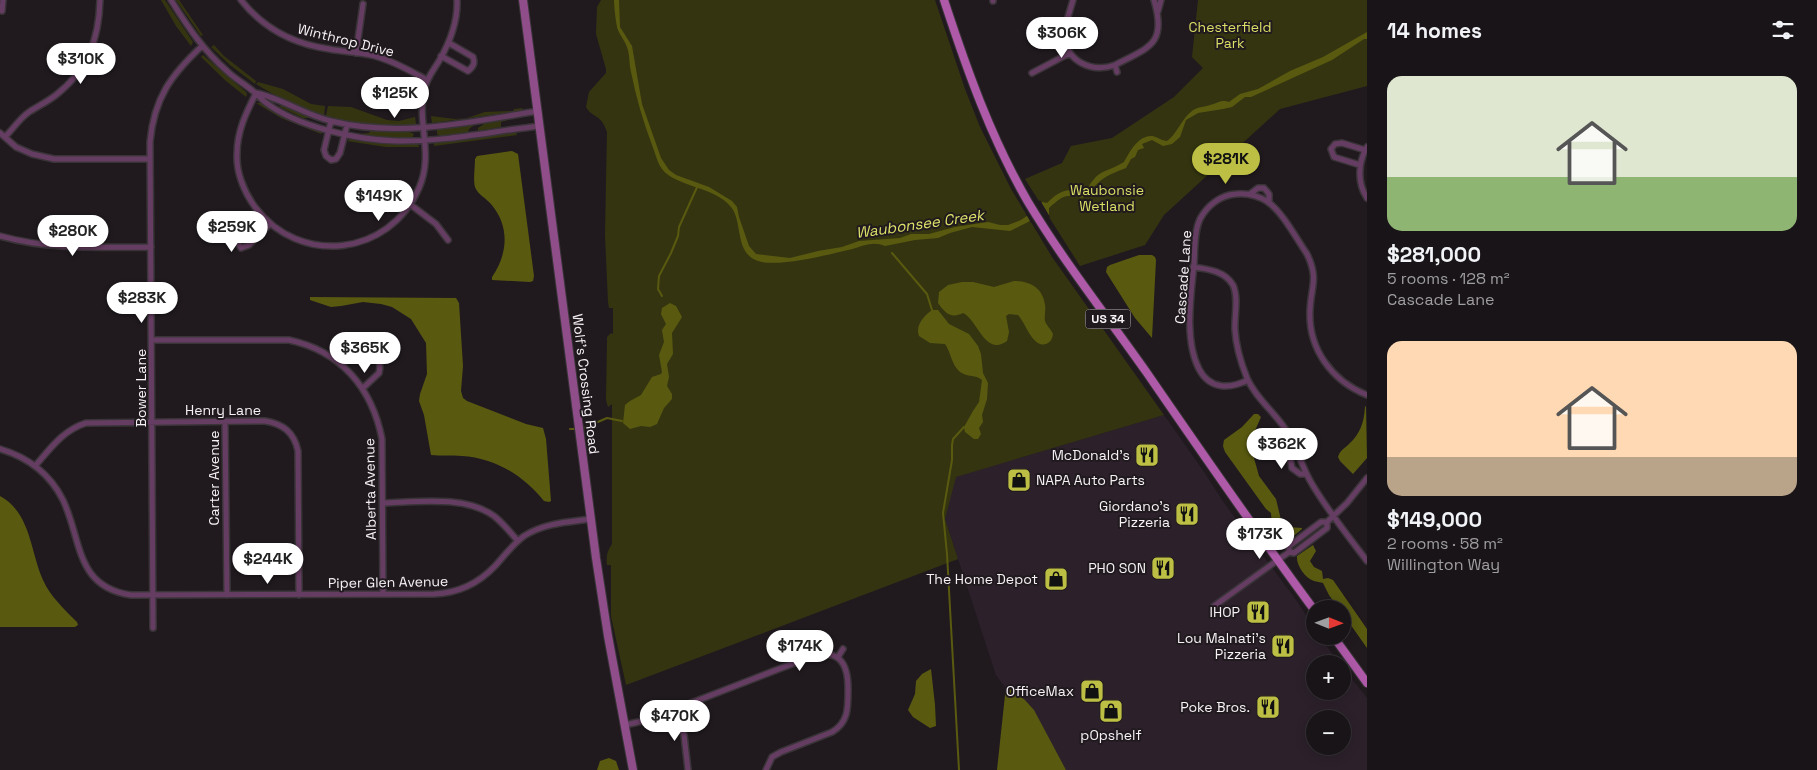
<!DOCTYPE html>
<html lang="en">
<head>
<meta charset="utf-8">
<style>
	:root { --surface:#181417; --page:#211d20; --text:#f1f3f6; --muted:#9f9ea1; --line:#363336; --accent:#bcbf44 }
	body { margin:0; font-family:"Space Grotesk",sans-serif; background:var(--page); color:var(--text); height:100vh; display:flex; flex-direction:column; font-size:19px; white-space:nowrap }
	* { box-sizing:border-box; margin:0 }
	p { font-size:16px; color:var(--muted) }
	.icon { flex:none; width:28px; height:28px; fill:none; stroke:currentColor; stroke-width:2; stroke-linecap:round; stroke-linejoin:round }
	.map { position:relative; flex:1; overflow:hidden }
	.side { display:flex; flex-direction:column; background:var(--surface); width:450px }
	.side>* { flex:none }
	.needle { width:32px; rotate:91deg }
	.fabs { position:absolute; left:1306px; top:600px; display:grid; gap:10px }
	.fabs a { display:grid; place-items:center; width:45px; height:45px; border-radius:50%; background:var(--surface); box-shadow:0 2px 12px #0003,0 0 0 1px var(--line); font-size:25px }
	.price { position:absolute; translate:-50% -42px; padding:0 11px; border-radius:18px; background:#fff; color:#222; font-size:16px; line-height:32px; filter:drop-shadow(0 1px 2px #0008) }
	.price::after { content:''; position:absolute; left:50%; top:30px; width:15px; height:11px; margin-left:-8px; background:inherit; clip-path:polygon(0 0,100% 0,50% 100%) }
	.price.selected { background:var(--accent); color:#111 }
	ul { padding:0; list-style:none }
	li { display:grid; align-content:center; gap:10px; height:265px; padding:0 20px }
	li span { display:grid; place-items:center; height:155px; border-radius:15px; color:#555 }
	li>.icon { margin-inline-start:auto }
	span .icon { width:90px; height:90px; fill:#fffc; stroke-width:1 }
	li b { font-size:21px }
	h2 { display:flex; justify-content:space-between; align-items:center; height:60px; padding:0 20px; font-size:21px }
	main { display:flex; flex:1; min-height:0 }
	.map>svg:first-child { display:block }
</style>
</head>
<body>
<main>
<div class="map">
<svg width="1367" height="770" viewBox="0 0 1367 770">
	<rect width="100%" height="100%" fill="#201a1f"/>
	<path fill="#2c212b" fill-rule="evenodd" d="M1164 415 1204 472 1224 503 1296 600 1315 629V636H1319L1340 664H1315V691H1342L1343 668 1367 698V770H1066L1030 705 1008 686 1005 687 996 675 945 519 955 477ZM1315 719H1342V746H1315Z"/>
	<path fill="#343510" d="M161 0H165L193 42 191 46 176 26Z
		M176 0H179L203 35 201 36Z
		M601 0H614V3L615 0H935L965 89 980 127 1011 189 1052 257 1164 415 956 477 945 519 958 559 626 685 611 616V565H607C606 557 607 551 612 544V404L608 407 606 400 607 342V337L611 333 613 334V308H609L608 302 605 235 607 132C601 113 593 119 586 107L589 92 606 73V69L596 34 597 7Z
		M1198 0H1367V86L1280 109 1164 215 1145 245 1080 266 1025 179 1062 163 1071 146 1112 138 1174 97 1203 68 1192 57Z
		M214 45 224 56 256 81 255 84 230 65 211 47Z
		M203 55 246 92 247 94 246 97 226 81 201 57Z
		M258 82 283 89 311 104 325 106 324 116C300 108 278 98 256 84Z
		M256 103H262L322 131 321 134 281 118Z
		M278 106H284L313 118H303Z
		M328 106 351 107 387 120 399 121 415 117 416 124C392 132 350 122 326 116Z
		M523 108 521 111 512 112 432 123 431 116 455 119 467 118 485 112 513 111 514 109Z
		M510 118 508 120 501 122V127L478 131V128L484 124 485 121Z
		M477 123 469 129 468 132 440 136 437 134V129Z
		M371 130 407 131 414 134 412 138H385L359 134 369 133Z
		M516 131 517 135 434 146V142H438Z
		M352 138 388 143H416L418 144 419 147H386L347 141Z"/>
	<path fill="#595a10" d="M614 0H619L620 27 632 46 642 104 661 158 669 170 676 175 709 187 732 201 737 207 739 217 749 246 756 254 790 258 818 251 842 247 859 241 900 238 911 234H929L955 227 988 222 1000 225H1008L1021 220 1037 209 1042 202 1047 203C1057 193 1067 186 1080 193L1086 192C1098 168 1104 174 1124 162 1129 153 1138 135 1152 136 1158 137 1162 141 1167 141 1178 133 1181 119 1192 111 1196 107 1205 107 1210 105 1218 103 1221 99 1229 102L1240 94 1258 89 1290 71 1323 57 1367 32V39H1364L1332 60 1251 97H1245L1232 107 1223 109 1198 113 1186 120 1180 137 1172 144 1163 146 1152 140 1142 144 1144 148 1138 150 1135 157 1131 159 1126 168C1116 172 1104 176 1097 184 1091 189 1089 194 1082 198 1065 193 1062 197 1049 208V215L1036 218 1010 231 972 227 950 233 938 238 915 240 885 246C872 240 861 247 848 250 827 255 783 266 762 262 733 256 744 223 731 207 714 186 676 187 662 169 657 162 655 152 652 145 643 121 636 97 631 72 629 65 630 57 628 50 626 42 621 37 618 30 616 25 614 5 614 0Z
		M512 151 518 154 534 276 533 281 530 282 492 280V277C508 254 510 226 491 204 486 198 478 195 475 187 473 179 475 168 475 159L477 156Z
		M1139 255H1152L1155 257 1156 260 1152 338 1135 318 1106 272 1107 267 1110 265Z
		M1014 281C1030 281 1043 288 1045 305 1046 310 1044 316 1045 321 1046 325 1051 329 1053 334 1052 339 1051 342 1046 344 1032 348 1026 323 1018 315L1009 314 1006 316 1009 332 1007 341C985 357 978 320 963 313 951 319 945 313 938 303L939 292 948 285 962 282H973L994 287Z
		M310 297 456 298 459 303 463 366 461 391 463 398 467 401 526 424 543 428 546 439 551 501 549 502 544 501C523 475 495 458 462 456 451 455 441 456 431 455L424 415 419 401 420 394 427 374 426 343 411 319 392 307 381 304 363 302 341 306 331 307 310 300Z
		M670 303 676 306 682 317 672 333 673 354 667 364 669 377 667 386 672 394V399L664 408 657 424 650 427 641 426 630 429 623 423 625 405 630 401 641 395 652 377 661 374 662 372 659 355 664 342 662 330 666 324 661 314 662 308Z
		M932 310H938L949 324 969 334 978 346 981 354 983 373 988 383 987 399 982 415 983 422 979 428 981 434 978 439H974L965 432 964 427 973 411 979 402 982 380C977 375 967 377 960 372 951 364 951 352 945 344L930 343 919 336C915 325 924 316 932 310Z
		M1366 406 1367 458 1353 474 1340 461 1338 457C1340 450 1344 449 1349 444 1360 434 1364 423 1365 407Z
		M1254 414H1258L1261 417 1253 435 1251 447 1259 476 1276 499 1281 520 1288 527 1302 528V529L1290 539 1282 541 1272 528 1271 513 1266 509 1225 452 1223 446 1224 440 1242 427Z
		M0 496C31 513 30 551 43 580 50 596 65 610 77 622L78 625 75 627H0Z
		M1313 545 1316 551 1310 561 1314 567 1322 571 1323 579 1328 578 1333 580 1367 629V648L1343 614 1342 609H1339L1329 595 1323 583C1320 582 1317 582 1314 581 1305 578 1296 565 1297 556Z
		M931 669 935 705 936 726 930 728 913 717 908 710 915 694 916 681 922 674Z
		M1006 686 1025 700 1034 710 1066 770H997Z
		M609 758 616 761 619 770H597L600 761Z"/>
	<path fill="#201a1f" d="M1040 200 1050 217 1031 223 1026 214 1035 207Z"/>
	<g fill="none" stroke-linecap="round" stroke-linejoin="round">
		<path stroke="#595a10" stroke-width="2" d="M892 253 927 294 932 310
			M662 296 658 289 659 276 671 253 678 236 679 227 698 185
			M584 428 607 418 622 421
			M570 429H575
			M959 770 947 554 943 513 952 460V445L953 439 964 427"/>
		<g stroke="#3a3439" stroke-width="8">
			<path id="minor" d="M171 0C187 26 204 51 227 71 235 79 245 84 254 92 258 95 261 99 265 102 297 127 357 140 397 141 445 142 493 131 540 126
				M241 0C263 28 293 44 329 49 344 52 360 52 375 56 394 61 410 71 427 80
				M1073 0C1070 11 1065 23 1065 34 1065 62 1092 73 1115 65
				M993 1V0
				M2 11 3 0
				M1158 11 1161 0
				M356 53 363 4
				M441 56 468 71C474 66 475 63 473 57L449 43
				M1117 72 1115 65C1150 47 1167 44 1154 0
				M1032 73 1070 53
				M256 93C246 113 237 131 237 154 236 172 244 192 255 207 299 266 389 257 419 188 434 154 417 124 424 91 426 79 433 71 439 61 450 42 458 22 457 0
				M256 93C281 98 305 115 331 121 398 138 471 122 538 111
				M331 121 324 150 326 156 331 160 336 159 340 153 347 125
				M0 133 16 147 32 154 54 159H150
				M5 137C13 129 20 118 29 112 38 106 47 102 56 95 88 70 99 39 100 0
				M1367 147C1358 162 1357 183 1367 198
				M1360 165 1334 157 1331 149 1335 144 1342 143 1365 150
				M1250 194 1258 188H1264L1269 194V203
				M411 205 436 224 448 240
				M260 213 238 235 236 240 241 248 249 245 270 224
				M0 236C50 250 99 247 151 247
				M1193 267C1208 269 1225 271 1233 285 1239 298 1234 317 1235 330 1236 347 1241 363 1247 378 1256 399 1276 413 1288 433 1298 449 1302 468 1312 484 1328 511 1348 536 1367 561
				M152 340H289C341 351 372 388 382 439L383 594
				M341 365C346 361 350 354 355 351 372 339 383 358 379 373L363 388
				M1248 380C1230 389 1210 390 1199 369 1184 340 1191 295 1194 264 1195 249 1194 232 1200 219 1207 206 1220 195 1236 194 1247 193 1259 196 1268 202 1283 213 1296 238 1307 254 1319 279 1311 286 1310 310 1308 349 1332 381 1367 395
				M225 421 227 595
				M1294 446 1290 457 1292 468 1300 474H1306
				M0 449C27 457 50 474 63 500 82 540 75 587 131 595L434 594C459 593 478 584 495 566 504 556 513 544 524 536 544 523 568 522 591 519
				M35 466C50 449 63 430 86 423L265 421C283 424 294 432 298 451L299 595
				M383 503C416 502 465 495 494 516 503 523 510 532 518 541
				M1289 552V546L1321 522H1327L1347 503 1367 478
				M1214 606 1289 552 1294 553 1327 528V522
				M153 628 150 142C154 98 171 75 202 46
				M838 657 843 649
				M674 710 684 735 688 770
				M625 725 647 720 810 657C838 648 848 662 848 688 848 707 849 722 832 732L781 752 772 757 766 770"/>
		</g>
		<g stroke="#3a3439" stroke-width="10">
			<path id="secondary" d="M523 0 596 558 608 636 633 770"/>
		</g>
		<g stroke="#3a3439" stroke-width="10">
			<path id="primary" d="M944 0C967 70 991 138 1028 202 1064 262 1107 316 1147 373 1202 453 1257 533 1315 611
				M1333 636 1367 683"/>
		</g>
		<use href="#minor" stroke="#663d62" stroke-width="5"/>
		<use href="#secondary" stroke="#8f4e8a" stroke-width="8"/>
		<use href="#primary" stroke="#af5aa9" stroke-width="8"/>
	</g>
	<defs>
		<g id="restaurant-square" transform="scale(1.25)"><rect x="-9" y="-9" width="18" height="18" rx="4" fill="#bcbf44" stroke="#201a1f"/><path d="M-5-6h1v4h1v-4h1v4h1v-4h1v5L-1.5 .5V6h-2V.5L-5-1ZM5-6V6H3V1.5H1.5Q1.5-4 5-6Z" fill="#111"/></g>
		<g id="shop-square" transform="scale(1.25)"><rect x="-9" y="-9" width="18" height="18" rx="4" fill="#bcbf44" stroke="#201a1f"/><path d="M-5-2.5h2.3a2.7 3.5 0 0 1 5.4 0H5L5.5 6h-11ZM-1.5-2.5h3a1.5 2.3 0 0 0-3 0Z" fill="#111"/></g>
	</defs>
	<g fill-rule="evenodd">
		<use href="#restaurant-square" x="1147" y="455"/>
		<use href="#shop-square" x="1019" y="480"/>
		<use href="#restaurant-square" x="1187" y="514"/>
		<use href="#restaurant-square" x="1163" y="568"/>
		<use href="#shop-square" x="1056" y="579"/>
		<use href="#restaurant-square" x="1258" y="612"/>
		<use href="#restaurant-square" x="1283" y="646"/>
		<use href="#shop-square" x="1092" y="691"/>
		<use href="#restaurant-square" x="1268" y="707"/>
		<use href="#shop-square" x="1111" y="711"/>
	</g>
	<g text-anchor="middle" stroke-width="4" stroke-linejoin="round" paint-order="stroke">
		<rect fill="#201a1f" stroke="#b5b0b4" stroke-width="1" x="1085.5" y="309.5" width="45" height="19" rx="4"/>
		<g font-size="12" font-weight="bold" fill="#f5f1f4">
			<text x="1108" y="323">US 34</text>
		</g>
		<g font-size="14" fill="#dbdf65" stroke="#201a1f">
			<text x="1230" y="32">Chesterfield<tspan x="1230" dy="16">Park</tspan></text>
			<text x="1107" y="195">Waubonsie<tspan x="1107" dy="16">Wetland</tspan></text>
		</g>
		<g font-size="14" fill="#f5f1f4" stroke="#201a1f">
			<text transform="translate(346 40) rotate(14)" y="5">Winthrop Drive</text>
			<text transform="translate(1183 277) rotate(-86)" y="5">Cascade Lane</text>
			<text transform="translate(586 384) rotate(83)" y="5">Wolf's Crossing Road</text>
			<text transform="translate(141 388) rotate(-90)" y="5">Bower Lane</text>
			<text x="223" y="415">Henry Lane</text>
			<text transform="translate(214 478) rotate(-90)" y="5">Carter Avenue</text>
			<text transform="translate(370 489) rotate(-91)" y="5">Alberta Avenue</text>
			<text transform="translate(388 582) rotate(-1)" y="5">Piper Glen Avenue</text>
		</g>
		<g font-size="14" fill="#f5f1f4" stroke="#201a1f" text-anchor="end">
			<text x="1130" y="460">McDonald's</text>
			<text x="1036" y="485" text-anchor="start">NAPA Auto Parts</text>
			<text x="1170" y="511">Giordano's<tspan x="1170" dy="16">Pizzeria</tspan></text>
			<text x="1146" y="573">PHO SON</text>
			<text x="1038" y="584">The Home Depot</text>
			<text x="1240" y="617">IHOP</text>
			<text x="1266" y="643">Lou Malnati's<tspan x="1266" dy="16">Pizzeria</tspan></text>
			<text x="1074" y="696">OfficeMax</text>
			<text x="1250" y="712">Poke Bros.</text>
			<text x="1111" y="740" text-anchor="middle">pOpshelf</text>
		</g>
		<g font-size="15" font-style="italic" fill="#dee268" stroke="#201a1f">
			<text transform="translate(920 224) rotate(-8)" y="5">Waubonsee Creek</text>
		</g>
	</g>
</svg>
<div class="fabs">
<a><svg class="needle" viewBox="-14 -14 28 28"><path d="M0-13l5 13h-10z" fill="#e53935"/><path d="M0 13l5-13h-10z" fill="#9f9ea1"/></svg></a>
<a>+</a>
<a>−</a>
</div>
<b class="price" style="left:1062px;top:59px">$306K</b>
<b class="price" style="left:81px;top:85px">$310K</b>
<b class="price" style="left:395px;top:119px">$125K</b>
<b class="price selected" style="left:1226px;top:185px">$281K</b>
<b class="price" style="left:379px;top:222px">$149K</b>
<b class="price" style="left:232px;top:253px">$259K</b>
<b class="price" style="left:73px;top:257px">$280K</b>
<b class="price" style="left:142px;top:324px">$283K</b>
<b class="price" style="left:365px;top:374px">$365K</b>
<b class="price" style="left:1282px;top:470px">$362K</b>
<b class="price" style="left:1260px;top:560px">$173K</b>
<b class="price" style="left:268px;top:585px">$244K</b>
<b class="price" style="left:800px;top:672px">$174K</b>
<b class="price" style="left:675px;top:742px">$470K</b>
</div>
<section class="side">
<h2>14 homes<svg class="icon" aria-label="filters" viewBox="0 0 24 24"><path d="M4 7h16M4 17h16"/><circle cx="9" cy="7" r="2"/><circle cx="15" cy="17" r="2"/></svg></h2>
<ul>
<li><span style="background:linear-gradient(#dfe7d0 65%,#8fb573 0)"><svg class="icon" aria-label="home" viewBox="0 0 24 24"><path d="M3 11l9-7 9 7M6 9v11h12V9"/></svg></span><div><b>$281,000</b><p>5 rooms · 128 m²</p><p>Cascade Lane</p></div></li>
<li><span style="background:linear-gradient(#ffd9b3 75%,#b9a48a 0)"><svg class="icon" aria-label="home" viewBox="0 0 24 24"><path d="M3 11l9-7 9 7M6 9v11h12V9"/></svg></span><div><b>$149,000</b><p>2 rooms · 58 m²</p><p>Willington Way</p></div></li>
</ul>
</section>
</main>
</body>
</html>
